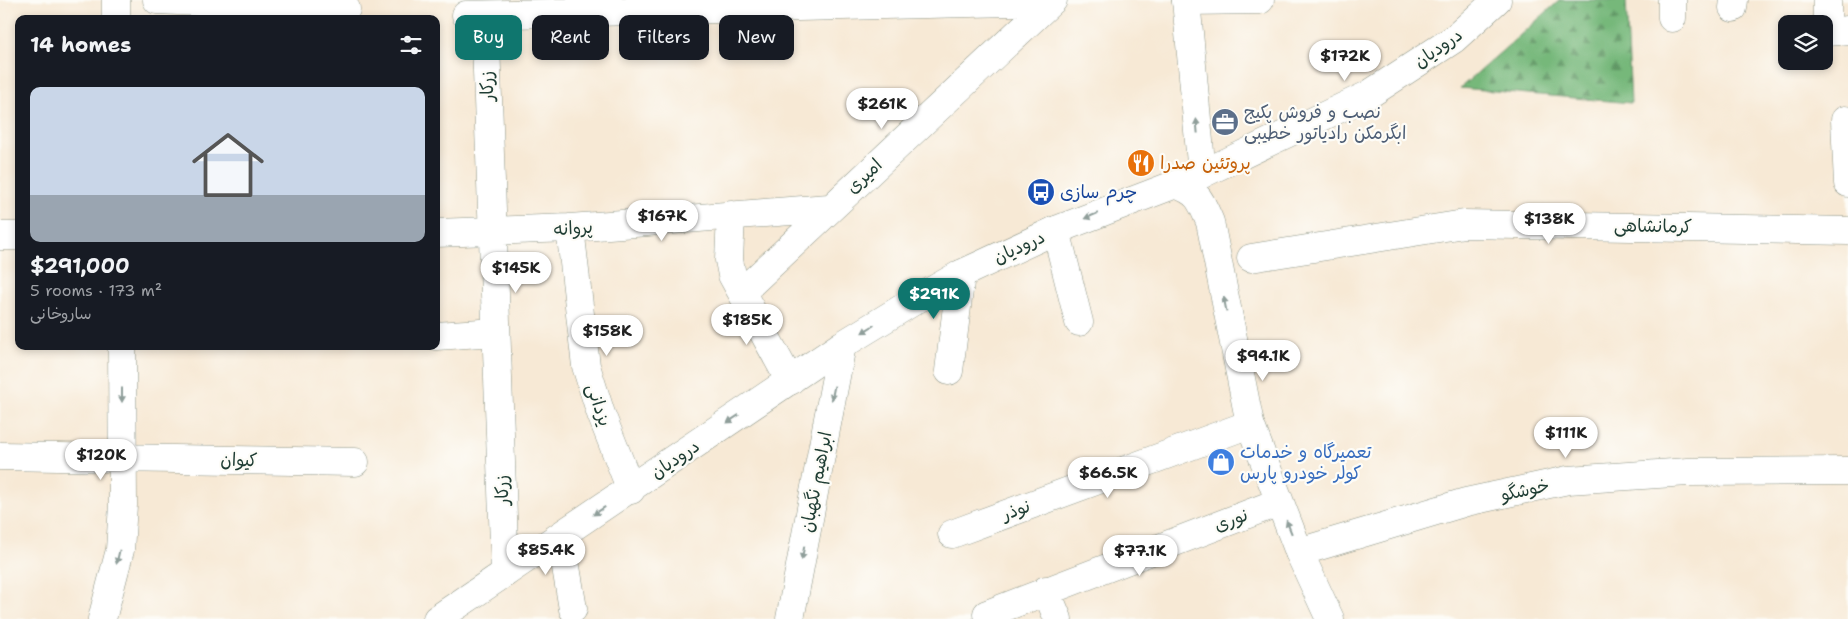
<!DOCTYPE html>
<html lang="en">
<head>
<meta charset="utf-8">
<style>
	:root { --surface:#171b24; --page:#20242c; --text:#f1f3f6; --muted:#9ea1a6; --accent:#0f766e }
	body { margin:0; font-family:"Shantell Sans","Playpen Sans Arabic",sans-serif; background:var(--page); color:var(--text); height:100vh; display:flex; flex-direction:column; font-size:19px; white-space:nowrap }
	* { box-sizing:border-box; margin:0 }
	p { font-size:16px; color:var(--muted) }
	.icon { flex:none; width:28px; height:28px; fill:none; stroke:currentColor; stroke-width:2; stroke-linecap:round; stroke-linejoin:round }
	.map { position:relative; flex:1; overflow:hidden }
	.panel { position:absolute; left:15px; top:15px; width:425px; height:335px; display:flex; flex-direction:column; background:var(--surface); border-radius:10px; box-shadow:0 2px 8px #0003 }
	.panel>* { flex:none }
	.banner { position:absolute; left:455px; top:15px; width:475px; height:45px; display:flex; gap:10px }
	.buttons { position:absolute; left:1778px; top:15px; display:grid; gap:10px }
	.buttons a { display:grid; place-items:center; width:55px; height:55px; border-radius:10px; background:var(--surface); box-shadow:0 2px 8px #0003; font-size:25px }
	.price { position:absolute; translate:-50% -42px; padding:0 11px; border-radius:18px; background:#fff; color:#222; font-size:16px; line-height:32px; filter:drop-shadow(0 1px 2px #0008) }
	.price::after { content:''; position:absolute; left:50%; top:30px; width:15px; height:11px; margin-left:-8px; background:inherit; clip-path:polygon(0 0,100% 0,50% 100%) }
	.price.selected { background:var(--accent); color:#fff }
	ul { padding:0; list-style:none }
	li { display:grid; align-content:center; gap:10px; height:265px; padding:0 15px }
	li span { display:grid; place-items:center; height:155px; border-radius:10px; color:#555 }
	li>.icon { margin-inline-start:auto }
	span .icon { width:90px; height:90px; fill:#fffc; stroke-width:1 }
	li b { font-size:21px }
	h2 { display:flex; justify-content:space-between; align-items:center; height:60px; padding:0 15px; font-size:21px }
	.chip { padding:0 18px; border-radius:10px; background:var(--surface); box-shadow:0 2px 8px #0003; font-size:18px; line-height:45px }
	.chip.selected { background:var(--accent); color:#fff }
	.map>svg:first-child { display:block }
</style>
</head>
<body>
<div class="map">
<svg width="1848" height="619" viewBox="0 0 1848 619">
	<defs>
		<pattern id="forest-firs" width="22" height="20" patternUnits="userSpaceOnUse" patternTransform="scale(1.25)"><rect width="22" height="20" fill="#76b87a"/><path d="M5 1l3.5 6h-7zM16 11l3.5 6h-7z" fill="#609765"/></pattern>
	</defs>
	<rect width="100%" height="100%" fill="#fdfcf7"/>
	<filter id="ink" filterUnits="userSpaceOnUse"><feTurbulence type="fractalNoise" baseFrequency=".02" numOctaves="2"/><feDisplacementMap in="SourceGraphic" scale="10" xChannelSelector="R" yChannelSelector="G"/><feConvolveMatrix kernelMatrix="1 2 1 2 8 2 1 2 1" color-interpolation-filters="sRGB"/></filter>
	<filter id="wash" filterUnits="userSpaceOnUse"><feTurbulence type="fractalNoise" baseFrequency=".0096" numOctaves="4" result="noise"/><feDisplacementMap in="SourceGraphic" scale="20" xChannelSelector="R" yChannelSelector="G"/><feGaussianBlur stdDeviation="1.12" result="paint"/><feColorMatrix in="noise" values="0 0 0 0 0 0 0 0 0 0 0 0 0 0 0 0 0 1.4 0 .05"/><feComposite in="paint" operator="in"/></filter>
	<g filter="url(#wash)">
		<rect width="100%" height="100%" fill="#f7e9d5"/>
		<path fill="url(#forest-firs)" stroke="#4a7a57" d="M1560 0H1626L1631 103 1460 88Z"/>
	</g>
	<g filter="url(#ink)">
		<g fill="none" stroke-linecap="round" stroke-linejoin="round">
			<g stroke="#8b9384" stroke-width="29">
				<path id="minor" d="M116 0V19
					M157 0 346 9
					M1672 0V18
					M1827 0V32L1848 30
					M1186 1 1260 0
					M1733 8 1734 0
					M466 15 1052 1
					M485 15 505 573
					M1845 120 1848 183
					M731 215 729 260 732 275 790 381
					M570 228 586 366 601 414 631 490
					M1056 230 1079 322
					M436 233 570 228 829 208
					M0 236H19
					M1251 258 1464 224 1848 231
					M742 292 1053 0
					M436 336 496 332
					M949 371 961 274
					M0 456 355 462
					M952 534 1250 424
					M561 537 573 609
					M1299 552 1466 502 1568 480 1688 472 1848 471
					M1046 590 1058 619
					M102 619 120 550 123 505 122 346
					M790 619 842 345
					M989 619 987 614 1279 502"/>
			</g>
			<g stroke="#8b9384" stroke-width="29">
				<path id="tertiary" d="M1186 0 1202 174 1368 95 1454 39 1497 0"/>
			</g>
			<g stroke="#8b9384" stroke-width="29">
				<path id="secondary" d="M1175 184C1199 193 1200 199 1210 222L1250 424 1299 552 1330 619
					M437 619 842 345 914 301 961 274 1056 230 1202 174"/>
			</g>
			<use href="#minor" stroke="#fff" stroke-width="28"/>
			<use href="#tertiary" stroke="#fff" stroke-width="28"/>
			<use href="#secondary" stroke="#fff" stroke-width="28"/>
		</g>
		<defs><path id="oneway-solid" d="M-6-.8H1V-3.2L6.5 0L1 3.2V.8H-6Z" transform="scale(1.25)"/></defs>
		<g fill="#8f9e9a">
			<use href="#oneway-solid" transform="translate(1197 126) rotate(-95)"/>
			<use href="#oneway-solid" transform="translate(1091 216) rotate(158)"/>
			<use href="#oneway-solid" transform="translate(1225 304) rotate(-101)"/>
			<use href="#oneway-solid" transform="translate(868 329) rotate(148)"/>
			<use href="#oneway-solid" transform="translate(833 393) rotate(101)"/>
			<use href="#oneway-solid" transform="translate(122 395) rotate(90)"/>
			<use href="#oneway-solid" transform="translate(733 419) rotate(146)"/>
			<use href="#oneway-solid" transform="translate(599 511) rotate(146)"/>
			<use href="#oneway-solid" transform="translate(1289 527) rotate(-112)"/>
			<use href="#oneway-solid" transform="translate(803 553) rotate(101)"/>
			<use href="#oneway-solid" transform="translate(118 557) rotate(103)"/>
		</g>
	</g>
	<defs>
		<g id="office-disc" transform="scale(1.4375)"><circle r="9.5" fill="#5c6f8a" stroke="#fdfcf7"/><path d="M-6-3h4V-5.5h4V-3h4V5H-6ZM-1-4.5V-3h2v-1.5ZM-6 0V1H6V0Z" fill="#fff"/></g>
		<g id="restaurant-disc" transform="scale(1.4375)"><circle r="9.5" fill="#e8710a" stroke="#fdfcf7"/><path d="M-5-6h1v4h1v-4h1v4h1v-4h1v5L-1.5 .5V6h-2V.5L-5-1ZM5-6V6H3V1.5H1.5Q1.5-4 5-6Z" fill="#fff"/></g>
		<g id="bus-disc" transform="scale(1.4375)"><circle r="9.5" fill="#1a4fb4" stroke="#fdfcf7"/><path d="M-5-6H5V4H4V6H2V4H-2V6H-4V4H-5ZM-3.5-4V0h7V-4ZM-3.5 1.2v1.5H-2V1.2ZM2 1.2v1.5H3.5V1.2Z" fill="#fff"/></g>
		<g id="shop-disc" transform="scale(1.4375)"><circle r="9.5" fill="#3f7fe0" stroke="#fdfcf7"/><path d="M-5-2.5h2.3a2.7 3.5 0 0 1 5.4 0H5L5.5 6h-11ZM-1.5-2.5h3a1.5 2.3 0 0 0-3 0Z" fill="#fff"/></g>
	</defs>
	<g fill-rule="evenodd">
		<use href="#office-disc" x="1225" y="122"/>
		<use href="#restaurant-disc" x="1141" y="163"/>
		<use href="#bus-disc" x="1041" y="192"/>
		<use href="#shop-disc" x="1221" y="462"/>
	</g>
	<g text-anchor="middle" stroke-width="4.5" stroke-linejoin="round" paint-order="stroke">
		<g font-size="18" fill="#1f3d34" stroke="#fdfcf7">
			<text transform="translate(1438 48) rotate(-35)" y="6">درودیان</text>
			<text transform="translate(487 86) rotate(-92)" y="6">زرکار</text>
			<text transform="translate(864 176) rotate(-43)" y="6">امیری</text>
			<text transform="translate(1653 226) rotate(1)" y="6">کرمانشاهی</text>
			<text transform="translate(573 228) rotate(-4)" y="6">پروانه</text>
			<text transform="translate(1019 247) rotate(-25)" y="6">درودیان</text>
			<text transform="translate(599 405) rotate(72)" y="6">یزدانی</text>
			<text transform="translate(675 459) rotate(-34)" y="6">درودیان</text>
			<text transform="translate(239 460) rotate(1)" y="6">کیوان</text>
			<text transform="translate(816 482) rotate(-79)" y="6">ابراهیم نگهبان</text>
			<text transform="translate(502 490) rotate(-92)" y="6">زرکار</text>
			<text transform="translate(1525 490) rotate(-12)" y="6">خوشگو</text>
			<text transform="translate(1016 510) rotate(-20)" y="6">نوذر</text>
			<text transform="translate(1231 520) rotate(-21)" y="6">نوری</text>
		</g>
		<g font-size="18" fill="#4e5e75" stroke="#fdfcf7" text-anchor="start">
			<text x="1244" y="118">نصب و فروش پکیج<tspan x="1244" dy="21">ابگرمکن رادیاتور خطیبی</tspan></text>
		</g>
		<g font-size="18" fill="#c56008" stroke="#fdfcf7" text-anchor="start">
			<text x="1160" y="169">پروتئین صدرا</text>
		</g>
		<g font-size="18" fill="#164399" stroke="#fdfcf7" text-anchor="start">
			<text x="1060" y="198">چرم سازی</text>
		</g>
		<g font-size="18" fill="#366cbe" stroke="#fdfcf7" text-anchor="start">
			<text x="1240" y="458">تعمیرگاه و خدمات<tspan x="1240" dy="21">کولر خودرو پارس</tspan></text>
		</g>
	</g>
</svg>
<div class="buttons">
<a><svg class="icon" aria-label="layers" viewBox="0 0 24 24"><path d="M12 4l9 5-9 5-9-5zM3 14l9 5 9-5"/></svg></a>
</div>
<b class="price" style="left:1345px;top:82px">$172K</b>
<b class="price" style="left:882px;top:130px">$261K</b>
<b class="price" style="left:662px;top:242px">$167K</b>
<b class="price" style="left:1549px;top:245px">$138K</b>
<b class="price" style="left:516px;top:294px">$145K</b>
<b class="price selected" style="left:934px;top:320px">$291K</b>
<b class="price" style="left:747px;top:346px">$185K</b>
<b class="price" style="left:607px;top:357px">$158K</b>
<b class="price" style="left:1263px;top:382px">$94.1K</b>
<b class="price" style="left:1566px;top:459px">$111K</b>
<b class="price" style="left:101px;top:481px">$120K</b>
<b class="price" style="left:1108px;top:499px">$66.5K</b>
<b class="price" style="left:546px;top:576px">$85.4K</b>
<b class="price" style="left:1140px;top:577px">$77.1K</b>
<div class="banner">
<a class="chip selected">Buy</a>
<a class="chip">Rent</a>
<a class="chip">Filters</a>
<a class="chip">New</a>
</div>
<section class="panel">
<h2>14 homes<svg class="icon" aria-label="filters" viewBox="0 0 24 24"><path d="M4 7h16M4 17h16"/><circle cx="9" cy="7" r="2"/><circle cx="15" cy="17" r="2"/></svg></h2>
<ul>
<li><span style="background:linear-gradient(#c9d6e8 70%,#9aa5b1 0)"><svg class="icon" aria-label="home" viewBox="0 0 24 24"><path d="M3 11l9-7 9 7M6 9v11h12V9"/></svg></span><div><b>$291,000</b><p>5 rooms · 173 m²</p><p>ساروخانی</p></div></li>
</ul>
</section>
</div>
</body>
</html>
